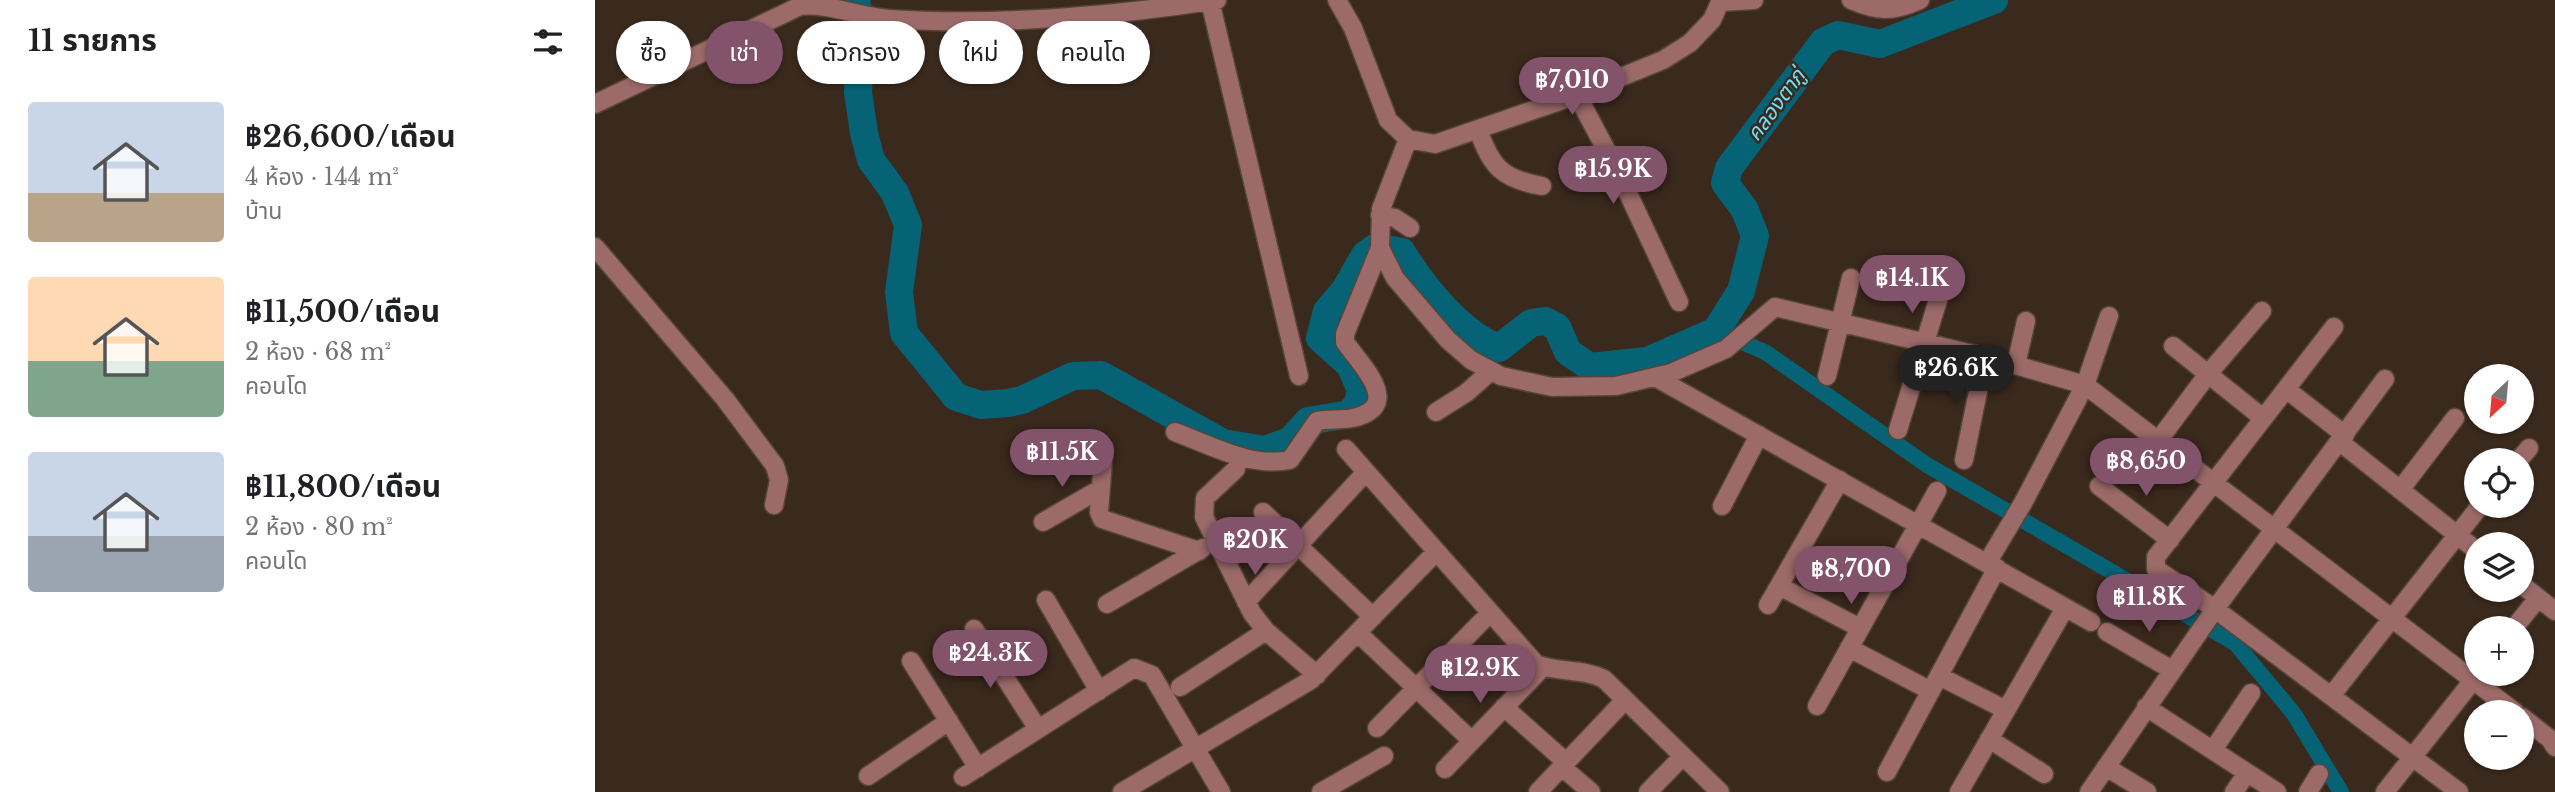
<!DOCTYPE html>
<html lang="th">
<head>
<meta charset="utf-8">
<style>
	:root { --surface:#fff; --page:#f6f6f6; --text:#202124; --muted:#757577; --accent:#83526b }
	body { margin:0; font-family:"Libre Baskerville","Noto Sans Thai",serif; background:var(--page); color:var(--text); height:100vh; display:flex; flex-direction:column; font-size:26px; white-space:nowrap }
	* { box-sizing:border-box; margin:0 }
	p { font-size:23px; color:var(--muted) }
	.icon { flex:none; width:38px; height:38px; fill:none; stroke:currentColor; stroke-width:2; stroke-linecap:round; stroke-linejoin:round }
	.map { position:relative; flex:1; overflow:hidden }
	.drawer { display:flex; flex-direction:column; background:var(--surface); width:595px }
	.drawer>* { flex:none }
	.guide { position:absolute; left:21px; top:21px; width:665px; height:63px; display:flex; gap:14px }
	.needle { width:46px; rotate:206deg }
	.controls { position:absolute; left:1869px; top:364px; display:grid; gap:14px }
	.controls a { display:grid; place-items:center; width:70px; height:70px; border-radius:50%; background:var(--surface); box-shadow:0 2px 5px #0004; font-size:35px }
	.price { position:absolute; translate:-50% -60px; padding:0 16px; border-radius:24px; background:var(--accent); color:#fff; font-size:23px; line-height:46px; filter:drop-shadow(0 2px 4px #0008) }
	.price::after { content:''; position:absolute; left:50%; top:42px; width:21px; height:16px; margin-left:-10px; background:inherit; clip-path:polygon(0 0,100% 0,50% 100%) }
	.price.selected { background:#222; color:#fff }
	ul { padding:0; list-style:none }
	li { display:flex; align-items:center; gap:21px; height:175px; padding:0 28px }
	li span { display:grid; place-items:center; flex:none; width:196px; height:140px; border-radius:7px; color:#555 }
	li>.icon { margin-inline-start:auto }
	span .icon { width:84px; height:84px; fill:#fffc; stroke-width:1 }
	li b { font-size:30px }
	h2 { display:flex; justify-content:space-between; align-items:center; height:84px; padding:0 28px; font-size:30px }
	.tag { padding:0 24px; border-radius:32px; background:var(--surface); box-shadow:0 2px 5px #0004; font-size:24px; line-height:63px }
	.tag.selected { background:var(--accent); color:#fff }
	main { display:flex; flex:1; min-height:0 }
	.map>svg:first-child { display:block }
</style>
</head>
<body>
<main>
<section class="drawer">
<h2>11 รายการ<svg class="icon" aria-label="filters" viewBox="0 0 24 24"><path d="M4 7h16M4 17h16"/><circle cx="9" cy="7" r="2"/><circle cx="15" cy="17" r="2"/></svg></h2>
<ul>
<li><span style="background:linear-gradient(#c9d6e8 65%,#b9a48a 0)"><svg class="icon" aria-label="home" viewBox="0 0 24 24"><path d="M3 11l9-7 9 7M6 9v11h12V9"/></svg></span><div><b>฿26,600/เดือน</b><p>4 ห้อง · 144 m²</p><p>บ้าน</p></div></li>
<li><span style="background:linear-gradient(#ffd9b3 60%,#7fa58c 0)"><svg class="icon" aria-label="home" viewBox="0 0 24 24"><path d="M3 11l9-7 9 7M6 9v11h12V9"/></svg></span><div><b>฿11,500/เดือน</b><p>2 ห้อง · 68 m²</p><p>คอนโด</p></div></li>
<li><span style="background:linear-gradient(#c9d6e8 60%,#9aa5b1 0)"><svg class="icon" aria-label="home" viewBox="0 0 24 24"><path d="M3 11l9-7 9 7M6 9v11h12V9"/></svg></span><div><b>฿11,800/เดือน</b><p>2 ห้อง · 80 m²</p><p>คอนโด</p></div></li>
</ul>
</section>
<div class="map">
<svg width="1960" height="792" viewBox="0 0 1960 792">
	<rect width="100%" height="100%" fill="#3a291d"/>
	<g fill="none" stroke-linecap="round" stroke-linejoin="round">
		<path stroke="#056375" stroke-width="16" d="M1121 331 1170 352 1332 465 1640 643 1699 714 1746 792"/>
		<path stroke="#056375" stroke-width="28" d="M261 0 266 24 263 92 269 133 276 160 300 193 313 225 304 292 309 333 361 397 386 405 413 403 427 400 478 376 506 375 628 443 670 450 695 441 713 421 754 414 763 403 766 390 755 365 725 338 732 311 750 290 770 255 781 247 807 252C827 286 866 334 904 348L936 323 950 321 962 327 973 352 995 367 1052 361 1121 331 1146 291 1160 236 1150 210 1130 183 1134 168 1228 42 1243 35 1285 44 1399 0"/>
		<g stroke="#554539" stroke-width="21">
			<path id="minor" d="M742 0 758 28 793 120 813 139 840 144 982 95 1068 60 1095 43 1117 20 1126 0
				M1256 0C1284 12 1298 12 1325 0
				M615 1 704 376
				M1126 2 1159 0
				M982 95 1024 174 1084 302
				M0 104 205 6C235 3 264 17 295 19 398 26 520 16 622 0
				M883 129C896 167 907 179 947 186
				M813 139 786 209 785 248 800 278 853 340 876 360 906 376 957 387 1021 386 1076 373 1131 349 1180 307 1403 360 1490 385 1920 712
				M785 215 800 218 815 228
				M0 247 130 399 180 466 184 480 179 505
				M1739 327 1561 557V569L1620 609 1864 792
				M1578 346 1668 418
				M1421 365 1431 321
				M1232 376 1256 278
				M1060 377 1496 622
				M1691 389 1750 435
				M841 412 871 393 896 371
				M1303 430 1343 300
				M580 432C615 445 656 468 695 460L722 421C735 418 749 421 762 417 808 404 764 363 750 342V334L785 248
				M1563 441 1613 374 1667 311
				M1745 442 1881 550
				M509 448 504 512 507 519 604 551
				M751 449 941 664C963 673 987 668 1009 679L1125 792
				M1369 460 1390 357
				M1924 460 1934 448
				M641 469 610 498 609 517 657 613 671 631 722 675
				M1504 486 1575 540
				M1805 490 1860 418
				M1127 506 1164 435
				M668 512 778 617
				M448 522 505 489
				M1392 563 1428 503 1490 385 1514 316
				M1927 585 1960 611
				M1184 586 1265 628
				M451 600 504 691
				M651 602 771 472
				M512 604 608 548
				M1173 605 1245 480
				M1919 628 1943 598
				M379 629 443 729
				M1512 632 1577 670
				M763 633 877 741
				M1254 648 1336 691
				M316 661 383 768
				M1344 676 1411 710
				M585 687 671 631
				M1736 696 1885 506
				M1222 706 1342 491
				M909 707 971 762
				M1551 707 1682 792
				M1927 717 1955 739 1960 747
				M782 728 894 614
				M1394 739 1449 774
				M1618 750 1656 693
				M967 767 996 792
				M1511 767 1552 792
				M850 769 948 667
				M1292 772 1402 568
				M273 776 354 721
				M368 777 539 668 557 675 626 792
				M527 792 716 680 841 552
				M726 792 789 756
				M943 792 1030 700
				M1053 792 1088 756
				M1364 792 1470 608
				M1494 792 1620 609 1790 379
				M1639 792 1652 773
				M1713 792 1724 774
				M1790 792 1883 674"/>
		</g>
		<use href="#minor" stroke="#9b6a69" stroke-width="18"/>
	</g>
	<g text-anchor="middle" stroke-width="5" stroke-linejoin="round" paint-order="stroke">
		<g font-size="21" font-style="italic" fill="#6fe2fe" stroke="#3a291d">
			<text transform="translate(1181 105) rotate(-54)" y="7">คลองตาภู่</text>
		</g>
	</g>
</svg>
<div class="controls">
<a><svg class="needle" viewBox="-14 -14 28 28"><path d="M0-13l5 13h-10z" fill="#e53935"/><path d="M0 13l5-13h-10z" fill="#757577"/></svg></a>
<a><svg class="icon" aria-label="locate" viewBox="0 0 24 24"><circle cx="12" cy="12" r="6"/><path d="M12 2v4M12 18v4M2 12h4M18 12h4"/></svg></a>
<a><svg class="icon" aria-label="layers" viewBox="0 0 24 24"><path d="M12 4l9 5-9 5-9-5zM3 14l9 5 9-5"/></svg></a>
<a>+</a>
<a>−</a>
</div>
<b class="price" style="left:977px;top:117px">฿7,010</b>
<b class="price" style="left:1018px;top:206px">฿15.9K</b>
<b class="price" style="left:1317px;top:315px">฿14.1K</b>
<b class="price selected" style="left:1361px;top:405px">฿26.6K</b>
<b class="price" style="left:467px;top:489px">฿11.5K</b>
<b class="price" style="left:1551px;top:498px">฿8,650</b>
<b class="price" style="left:660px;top:577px">฿20K</b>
<b class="price" style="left:1256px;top:606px">฿8,700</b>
<b class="price" style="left:1554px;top:634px">฿11.8K</b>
<b class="price" style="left:395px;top:690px">฿24.3K</b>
<b class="price" style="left:885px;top:705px">฿12.9K</b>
<div class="guide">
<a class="tag">ซื้อ</a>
<a class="tag selected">เช่า</a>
<a class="tag">ตัวกรอง</a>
<a class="tag">ใหม่</a>
<a class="tag">คอนโด</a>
</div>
</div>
</main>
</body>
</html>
